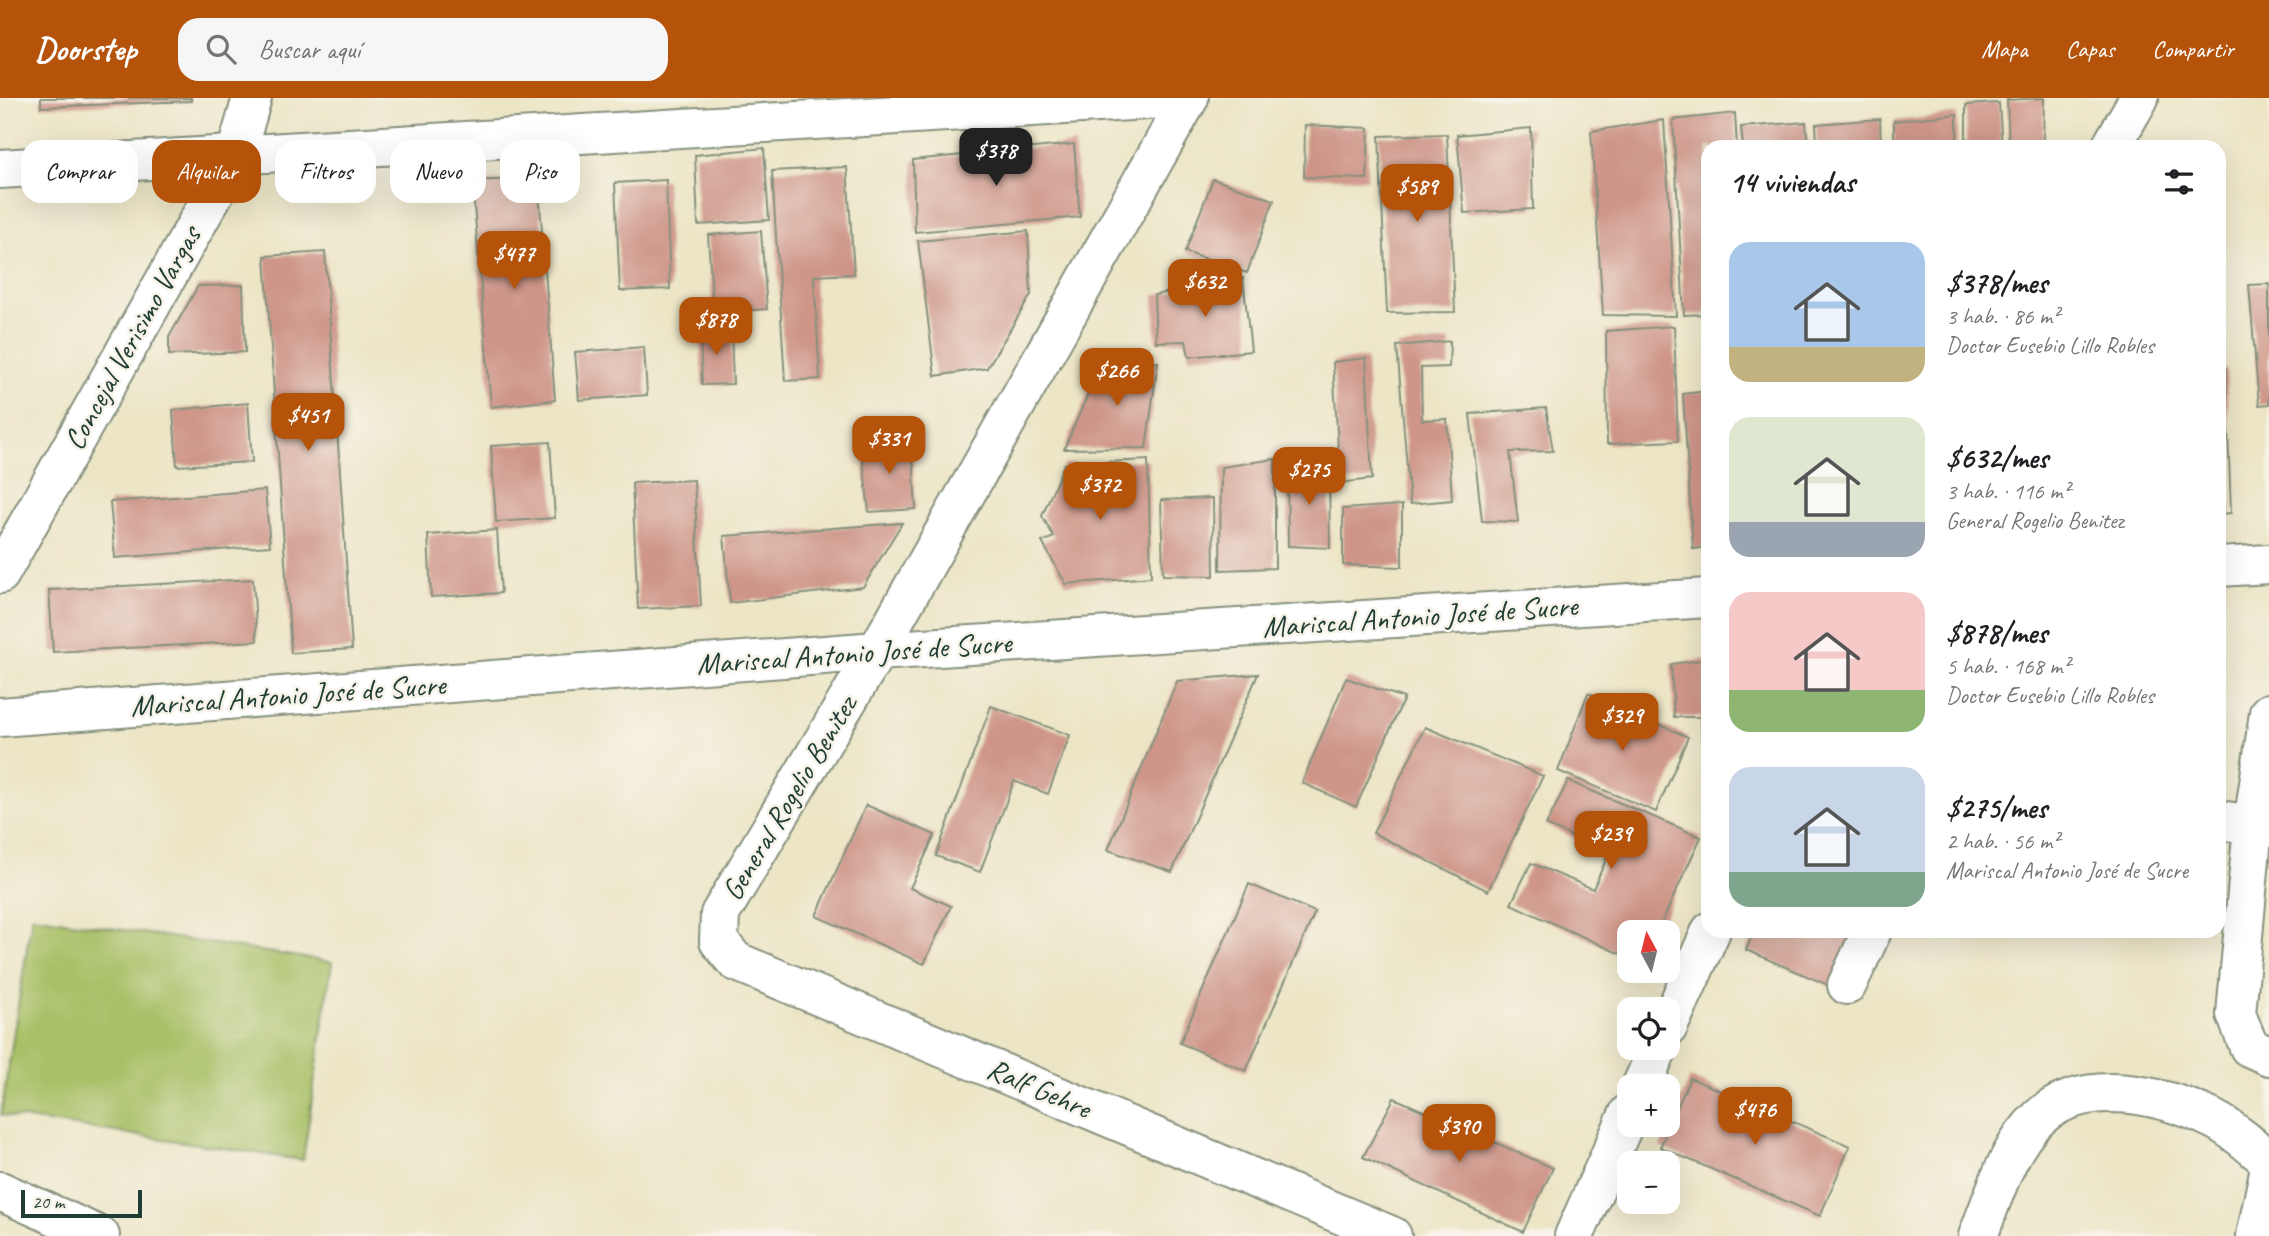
<!DOCTYPE html>
<html lang="es">
<head>
<meta charset="utf-8">
<style>
	:root { --surface:#fff; --page:#f6f6f6; --text:#202124; --muted:#757577; --accent:#b45309 }
	body { margin:0; font-family:Caveat,sans-serif; background:var(--page); color:var(--text); height:100vh; display:flex; flex-direction:column; font-size:26px; white-space:nowrap }
	* { box-sizing:border-box; margin:0 }
	p { font-size:23px; color:var(--muted) }
	.icon { flex:none; width:38px; height:38px; fill:none; stroke:currentColor; stroke-width:2; stroke-linecap:round; stroke-linejoin:round }
	.map { position:relative; flex:1; overflow:hidden }
	.panel { position:absolute; left:1701px; top:42px; width:525px; height:798px; display:flex; flex-direction:column; background:var(--surface); border-radius:21px; box-shadow:0 7px 28px #0002 }
	.panel>* { flex:none }
	.banner { position:absolute; left:21px; top:42px; width:665px; height:63px; display:flex; gap:14px }
	.needle { width:46px; rotate:353deg }
	.tools { position:absolute; left:1617px; top:822px; display:grid; gap:14px }
	.tools a { display:grid; place-items:center; width:63px; height:63px; border-radius:14px; background:var(--surface); box-shadow:0 7px 28px #0002; font-size:35px }
	.scale { position:absolute; left:21px; bottom:18px; width:121px; box-sizing:border-box; padding-left:7px; border:4px solid #1f3d34; border-top:0; font-size:19px; line-height:24px; white-space:nowrap; color:#1f3d34; -webkit-text-stroke:5px #f7f3e8; paint-order:stroke }
	.price { position:absolute; translate:-50% -60px; padding:0 16px; border-radius:14px; background:var(--accent); color:#fff; font-size:23px; line-height:46px; filter:drop-shadow(0 2px 4px #0008) }
	.price::after { content:''; position:absolute; left:50%; top:42px; width:21px; height:16px; margin-left:-10px; background:inherit; clip-path:polygon(0 0,100% 0,50% 100%) }
	.price.active { background:#222; color:#fff }
	ul { padding:0; list-style:none }
	li { display:flex; align-items:center; gap:21px; height:175px; padding:0 28px }
	li span { display:grid; place-items:center; flex:none; width:196px; height:140px; border-radius:21px; color:#555 }
	li>.icon { margin-inline-start:auto }
	span .icon { width:84px; height:84px; fill:#fffc; stroke-width:1 }
	li b { font-size:30px }
	h2 { display:flex; justify-content:space-between; align-items:center; height:84px; padding:0 28px; font-size:30px }
	.tag { padding:0 24px; border-radius:21px; background:var(--surface); box-shadow:0 7px 28px #0002; font-size:24px; line-height:63px }
	.tag.active { background:var(--accent); color:#fff }
	header { display:flex; align-items:center; gap:42px; box-sizing:border-box; height:98px; padding:0 35px; background:var(--accent); color:#fff }
	header strong { font-size:33px }
	nav { display:flex; gap:38px; margin-inline-start:auto; font-size:24px }
	.search { width:490px; height:63px; background:var(--page); display:flex; align-items:center; gap:18px; box-sizing:border-box; padding:0 24px; border-radius:21px; color:var(--muted); font-size:26px }
	.map>svg:first-child { display:block }
</style>
</head>
<body>
<header>
<strong>Doorstep</strong>
<div class="search"><svg class="icon" aria-label="search" viewBox="0 0 24 24"><circle cx="10" cy="10" r="6"/><path d="M15 15l6 6"/></svg>Buscar aquí</div>
<nav><a>Mapa</a><a>Capas</a><a>Compartir</a></nav>
</header>
<div class="map">
<svg width="2269" height="1138" viewBox="0 0 2269 1138">
	<rect width="100%" height="100%" fill="#f7f3e8"/>
	<filter id="ink" filterUnits="userSpaceOnUse"><feTurbulence type="fractalNoise" baseFrequency=".0143" numOctaves="2"/><feDisplacementMap in="SourceGraphic" scale="14" xChannelSelector="R" yChannelSelector="G"/><feConvolveMatrix kernelMatrix="1 2 1 2 8 2 1 2 1" color-interpolation-filters="sRGB"/></filter>
	<filter id="wash" filterUnits="userSpaceOnUse"><feTurbulence type="fractalNoise" baseFrequency=".00686" numOctaves="4" result="noise"/><feDisplacementMap in="SourceGraphic" scale="28" xChannelSelector="R" yChannelSelector="G"/><feGaussianBlur stdDeviation="1.57" result="paint"/><feColorMatrix in="noise" values="0 0 0 0 0 0 0 0 0 0 0 0 0 0 0 0 0 1.4 0 .05"/><feComposite in="paint" operator="in"/></filter>
	<g filter="url(#wash)">
		<rect width="100%" height="100%" fill="#ece5c6"/>
		<path fill="#a8c066" stroke="#647e4d" stroke-width="2" d="M32 818 332 864 303 1062 1 1017Z"/>
		<g id="blocks">
			<path fill="#ce9588" d="M41 0H191V3L41 9Z
				M2044 0 2043 49H2009L2007 2Z
				M1999 5 2002 49H1966V7Z
				M1735 15 1737 49H1708V216L1684 217 1673 22Z
				M1957 16V49H1894V23Z
				M1880 21 1881 49H1817L1816 26Z
				M1664 22 1676 218 1603 217 1591 33Z
				M1806 24 1808 49H1743L1741 29Z
				M1305 27 1369 30 1367 81 1304 79Z
				M1531 30 1533 111 1464 115 1457 37Z
				M1447 36 1455 214 1387 215 1379 38Z
				M1074 46 1080 119 915 134 913 62Z
				M764 50 769 122 698 127 695 57Z
				M847 69 854 176 814 178 820 281 785 283 772 73Z
				M538 80 555 302 491 309 472 83Z
				M1213 81 1274 102 1247 175 1185 154Z
				M666 82 670 191 620 193 615 85Z
				M761 133 767 211 713 215 708 137Z
				M1028 133 1031 197 987 270 935 278 918 143Z
				M325 154 352 551 291 555 265 158Z
				M1243 180 1251 253 1189 259 1186 243 1156 244 1154 197Z
				M2269 186V306L2259 307 2249 187Z
				M243 187 245 254 169 257V239L198 188Z
				M1674 228 1678 343 1607 346 1606 233Z
				M731 231 733 286 702 287 700 232Z
				M1450 243 1449 269 1421 270 1422 322 1447 321 1452 402 1410 406 1397 248Z
				M644 249 647 297 579 302 575 254Z
				M1366 260 1372 381 1340 385 1333 264Z
				M1158 264 1146 350 1064 351 1101 266Z
				M2226 271 2231 415 2219 416V272Z
				M1708 293V449L1693 451 1683 296Z
				M248 305 252 364 177 368 173 312Z
				M1546 310 1553 353 1510 354 1518 424 1482 423 1470 316Z
				M912 343 916 411 869 414 861 344Z
				M550 344 555 420 496 424 491 348Z
				M1275 361V470L1220 472 1221 369Z
				M1148 362 1151 479 1066 486 1042 444 1054 439 1042 418 1064 366Z
				M1287 369H1329L1330 450 1288 448Z
				M694 382 701 508 638 511 632 385Z
				M265 392 270 448 115 460 110 404Z
				M1213 400 1214 478 1163 477 1161 402Z
				M1402 407V469L1343 467V411Z
				M902 425 863 489 730 505 724 438Z
				M497 432 501 495 431 499 428 437Z
				M253 481 257 543 53 554 49 492Z
				M1708 561V642L1702 643 1700 619H1674L1671 566Z
				M1258 576 1172 774 1108 752 1177 583Z
				M1346 580 1404 600 1356 709 1302 685Z
				M1588 595 1688 639 1656 714 1558 673Z
				M991 608 1070 637 1048 696 1014 683 980 774 936 758Z
				M1425 629 1543 678 1488 793 1373 735Z
				M1568 683 1701 739 1657 835H1629V860L1511 806 1531 765 1593 791 1609 755 1546 727Z
				M866 707 935 737 910 790 951 808 924 866 816 818Z
				M1249 786 1315 814 1246 973 1180 945Z
				M1754 833H1863L1837 891 1746 852Z
				M1690 980 1850 1048 1820 1118 1660 1049Z
				M1394 1000 1553 1070 1523 1134 1363 1059Z"/>
		</g>
	</g>
	<g filter="url(#ink)">
		<use href="#blocks" fill-opacity="0" stroke="#86917d" stroke-width="2"/>
		<g fill="none" stroke-linecap="round" stroke-linejoin="round">
			<g stroke="#86917d" stroke-width="42">
				<path id="minor" d="M1189 0 877 553 720 816 719 843 735 863 1392 1138
					M2111 49 2139 0
					M2219 469 2269 466
					M0 476 236 56 252 0
					M2269 615 2253 727 2236 916 2249 949 2269 958
					M0 619 877 553 1708 500
					M2219 722 2269 729
					M1847 887 1872 833
					M1668 929 1711 833
					M1641 989 1658 950
					M0 1093 100 1138
					M1574 1138 1629 1015
					M1978 1138C1994 1098 2007 1049 2040 1019 2086 978 2163 997 2213 1021 2234 1032 2252 1048 2269 1063
					M2256 1138 2269 1074"/>
			</g>
			<g stroke="#86917d" stroke-width="42">
				<path id="major" d="M0 71 1180 0"/>
			</g>
			<use href="#minor" stroke="#fff" stroke-width="38"/>
			<use href="#major" stroke="#fff" stroke-width="38"/>
		</g>
	</g>
	<g text-anchor="middle" stroke-width="5" stroke-linejoin="round" paint-order="stroke">
		<g font-size="30" fill="#1f3d34" stroke="#f7f3e8">
			<text transform="translate(132 240) rotate(-61)" y="10">Concejal Verisimo Vargas</text>
			<text transform="translate(1420 518) rotate(-4)" y="10">Mariscal Antonio José de Sucre</text>
			<text transform="translate(854 555) rotate(-4)" y="10">Mariscal Antonio José de Sucre</text>
			<text transform="translate(288 597) rotate(-4)" y="10">Mariscal Antonio José de Sucre</text>
			<text transform="translate(789 700) rotate(-59)" y="10">General Rogelio Benitez</text>
			<text transform="translate(1039 990) rotate(23)" y="10">Ralf Gehre</text>
		</g>
	</g>
</svg>
<div class="tools">
<a><svg class="needle" viewBox="-14 -14 28 28"><path d="M0-13l5 13h-10z" fill="#e53935"/><path d="M0 13l5-13h-10z" fill="#757577"/></svg></a>
<a><svg class="icon" aria-label="locate" viewBox="0 0 24 24"><circle cx="12" cy="12" r="6"/><path d="M12 2v4M12 18v4M2 12h4M18 12h4"/></svg></a>
<a>+</a>
<a>−</a>
</div>
<div class="scale">20 m</div>
<b class="price active" style="left:996px;top:90px">$378</b>
<b class="price" style="left:1417px;top:126px">$589</b>
<b class="price" style="left:514px;top:193px">$477</b>
<b class="price" style="left:1205px;top:221px">$632</b>
<b class="price" style="left:716px;top:259px">$878</b>
<b class="price" style="left:1117px;top:310px">$266</b>
<b class="price" style="left:308px;top:355px">$451</b>
<b class="price" style="left:889px;top:378px">$331</b>
<b class="price" style="left:1309px;top:409px">$275</b>
<b class="price" style="left:1100px;top:424px">$372</b>
<b class="price" style="left:1622px;top:655px">$329</b>
<b class="price" style="left:1611px;top:773px">$239</b>
<b class="price" style="left:1755px;top:1049px">$476</b>
<b class="price" style="left:1459px;top:1066px">$390</b>
<div class="banner">
<a class="tag">Comprar</a>
<a class="tag active">Alquilar</a>
<a class="tag">Filtros</a>
<a class="tag">Nuevo</a>
<a class="tag">Piso</a>
</div>
<section class="panel">
<h2>14 viviendas<svg class="icon" aria-label="filters" viewBox="0 0 24 24"><path d="M4 7h16M4 17h16"/><circle cx="9" cy="7" r="2"/><circle cx="15" cy="17" r="2"/></svg></h2>
<ul>
<li><span style="background:linear-gradient(#a9c7e8 75%,#c2b280 0)"><svg class="icon" aria-label="home" viewBox="0 0 24 24"><path d="M3 11l9-7 9 7M6 9v11h12V9"/></svg></span><div><b>$378/mes</b><p>3 hab. · 86 m²</p><p>Doctor Eusebio Lillo Robles</p></div></li>
<li><span style="background:linear-gradient(#dfe7d0 75%,#9aa5b1 0)"><svg class="icon" aria-label="home" viewBox="0 0 24 24"><path d="M3 11l9-7 9 7M6 9v11h12V9"/></svg></span><div><b>$632/mes</b><p>3 hab. · 116 m²</p><p>General Rogelio Benitez</p></div></li>
<li><span style="background:linear-gradient(#f6c9c9 70%,#8fb573 0)"><svg class="icon" aria-label="home" viewBox="0 0 24 24"><path d="M3 11l9-7 9 7M6 9v11h12V9"/></svg></span><div><b>$878/mes</b><p>5 hab. · 168 m²</p><p>Doctor Eusebio Lillo Robles</p></div></li>
<li><span style="background:linear-gradient(#c9d6e8 75%,#7fa58c 0)"><svg class="icon" aria-label="home" viewBox="0 0 24 24"><path d="M3 11l9-7 9 7M6 9v11h12V9"/></svg></span><div><b>$275/mes</b><p>2 hab. · 56 m²</p><p>Mariscal Antonio José de Sucre</p></div></li>
</ul>
</section>
</div>
</body>
</html>
